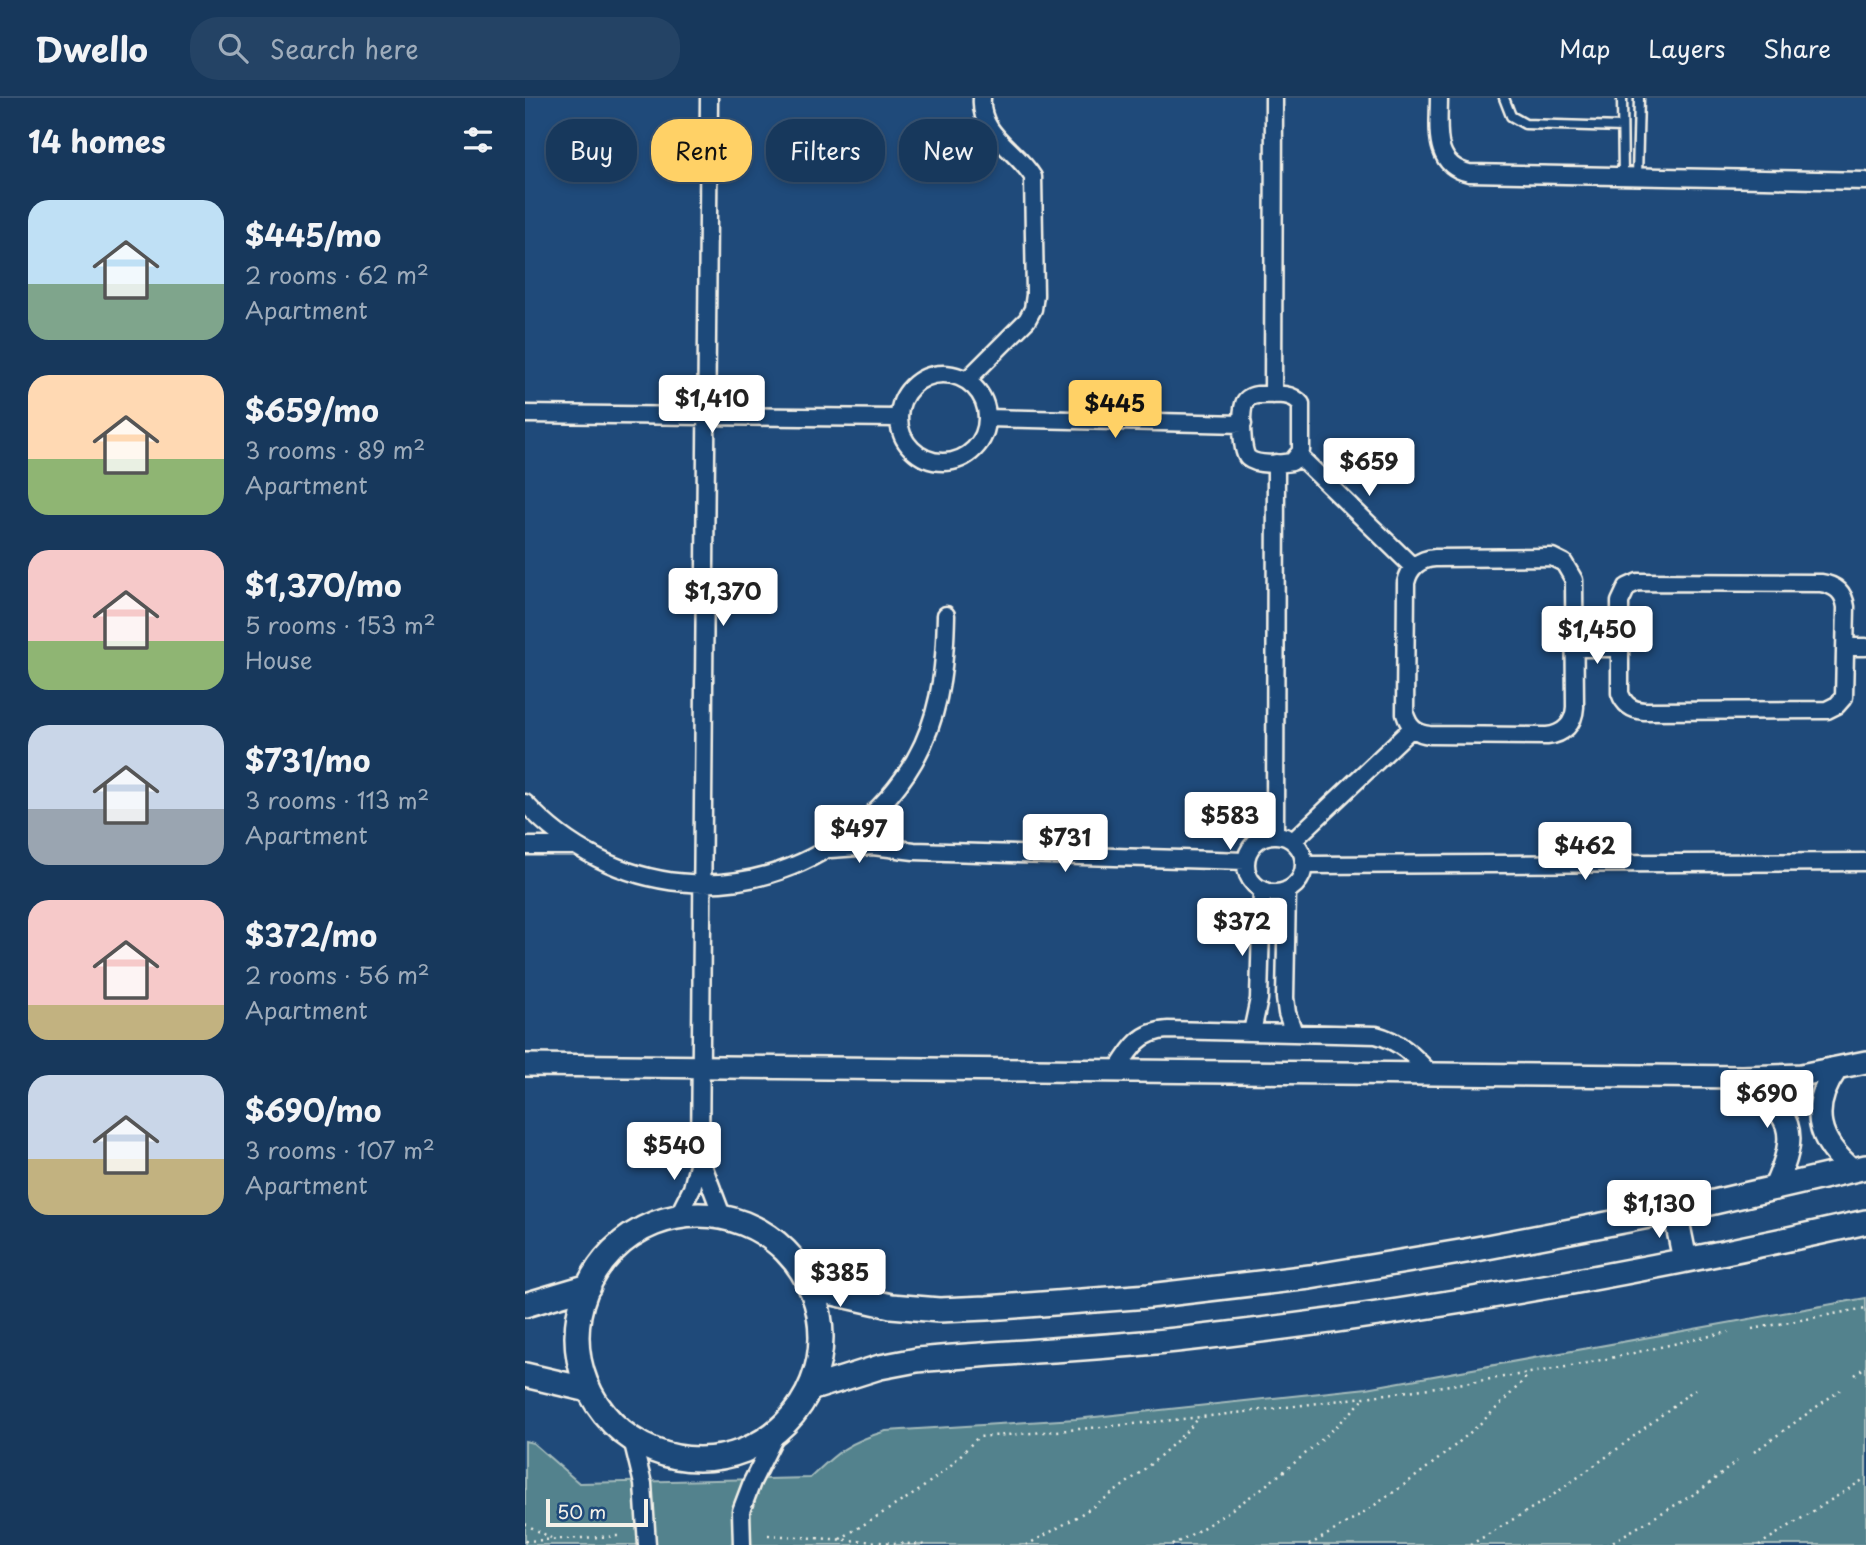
<!DOCTYPE html>
<html lang="en">
<head>
<meta charset="utf-8">
<style>
	:root { --surface:#17385c; --page:#244365; --text:#f1f3f6; --muted:#9eacbb; --line:#365272; --accent:#ffd166 }
	body { margin:0; font-family:"Playpen Sans",sans-serif; background:var(--page); color:var(--text); height:100vh; display:flex; flex-direction:column; font-size:26px; white-space:nowrap }
	* { box-sizing:border-box; margin:0 }
	p { font-size:23px; color:var(--muted) }
	.icon { flex:none; width:38px; height:38px; fill:none; stroke:currentColor; stroke-width:2; stroke-linecap:round; stroke-linejoin:round }
	.map { position:relative; flex:1; overflow:hidden }
	.details { display:flex; flex-direction:column; background:var(--surface); width:525px }
	.details>* { flex:none }
	.hud { position:absolute; left:21px; top:21px; width:665px; height:63px; display:flex; gap:14px }
	.scale { position:absolute; left:21px; bottom:18px; width:102px; box-sizing:border-box; padding-left:7px; border:4px solid #f4f1e8; border-top:0; font-size:19px; line-height:24px; white-space:nowrap; color:#f4f1e8; -webkit-text-stroke:5px #1f4a7a; paint-order:stroke }
	.price { position:absolute; translate:-50% -60px; padding:0 16px; border-radius:7px; background:#fff; color:#222; font-size:23px; line-height:46px; filter:drop-shadow(0 2px 4px #0008) }
	.price::after { content:''; position:absolute; left:50%; top:42px; width:21px; height:16px; margin-left:-10px; background:inherit; clip-path:polygon(0 0,100% 0,50% 100%) }
	.price.current { background:var(--accent); color:#111 }
	ul { padding:0; list-style:none }
	li { display:flex; align-items:center; gap:21px; height:175px; padding:0 28px }
	li span { display:grid; place-items:center; flex:none; width:196px; height:140px; border-radius:21px; color:#555 }
	li>.icon { margin-inline-start:auto }
	span .icon { width:84px; height:84px; fill:#fffc; stroke-width:1 }
	li b { font-size:30px }
	h2 { display:flex; justify-content:space-between; align-items:center; height:84px; padding:0 28px; font-size:30px }
	.tag { padding:0 24px; border-radius:28px; background:var(--surface); box-shadow:0 4px 10px #0003,0 0 0 2px var(--line); font-size:24px; line-height:63px }
	.tag.current { background:var(--accent); color:#111 }
	header { display:flex; align-items:center; gap:42px; box-sizing:border-box; height:98px; padding:0 35px; background:var(--surface); border-bottom:2px solid var(--line) }
	header strong { font-size:33px }
	nav { display:flex; gap:38px; margin-inline-start:auto; font-size:24px }
	.search { width:490px; height:63px; background:var(--page); display:flex; align-items:center; gap:18px; box-sizing:border-box; padding:0 24px; border-radius:28px; color:var(--muted); font-size:26px }
	main { display:flex; flex:1; min-height:0 }
	.map>svg:first-child { display:block }
</style>
</head>
<body>
<header>
<strong>Dwello</strong>
<div class="search"><svg class="icon" aria-label="search" viewBox="0 0 24 24"><circle cx="10" cy="10" r="6"/><path d="M15 15l6 6"/></svg>Search here</div>
<nav><a>Map</a><a>Layers</a><a>Share</a></nav>
</header>
<main>
<section class="details">
<h2>14 homes<svg class="icon" aria-label="filters" viewBox="0 0 24 24"><path d="M4 7h16M4 17h16"/><circle cx="9" cy="7" r="2"/><circle cx="15" cy="17" r="2"/></svg></h2>
<ul>
<li><span style="background:linear-gradient(#bfe0f5 60%,#7fa58c 0)"><svg class="icon" aria-label="home" viewBox="0 0 24 24"><path d="M3 11l9-7 9 7M6 9v11h12V9"/></svg></span><div><b>$445/mo</b><p>2 rooms · 62 m²</p><p>Apartment</p></div></li>
<li><span style="background:linear-gradient(#ffd9b3 60%,#8fb573 0)"><svg class="icon" aria-label="home" viewBox="0 0 24 24"><path d="M3 11l9-7 9 7M6 9v11h12V9"/></svg></span><div><b>$659/mo</b><p>3 rooms · 89 m²</p><p>Apartment</p></div></li>
<li><span style="background:linear-gradient(#f6c9c9 65%,#8fb573 0)"><svg class="icon" aria-label="home" viewBox="0 0 24 24"><path d="M3 11l9-7 9 7M6 9v11h12V9"/></svg></span><div><b>$1,370/mo</b><p>5 rooms · 153 m²</p><p>House</p></div></li>
<li><span style="background:linear-gradient(#c9d6e8 60%,#9aa5b1 0)"><svg class="icon" aria-label="home" viewBox="0 0 24 24"><path d="M3 11l9-7 9 7M6 9v11h12V9"/></svg></span><div><b>$731/mo</b><p>3 rooms · 113 m²</p><p>Apartment</p></div></li>
<li><span style="background:linear-gradient(#f6c9c9 75%,#c2b280 0)"><svg class="icon" aria-label="home" viewBox="0 0 24 24"><path d="M3 11l9-7 9 7M6 9v11h12V9"/></svg></span><div><b>$372/mo</b><p>2 rooms · 56 m²</p><p>Apartment</p></div></li>
<li><span style="background:linear-gradient(#c9d6e8 60%,#c2b280 0)"><svg class="icon" aria-label="home" viewBox="0 0 24 24"><path d="M3 11l9-7 9 7M6 9v11h12V9"/></svg></span><div><b>$690/mo</b><p>3 rooms · 107 m²</p><p>Apartment</p></div></li>
</ul>
</section>
<div class="map">
<svg width="1341" height="1447" viewBox="0 0 1341 1447">
	<rect width="100%" height="100%" fill="#1f4a7a"/>
	<filter id="ink" filterUnits="userSpaceOnUse"><feTurbulence type="fractalNoise" baseFrequency=".0143" numOctaves="2"/><feDisplacementMap in="SourceGraphic" scale="14" xChannelSelector="R" yChannelSelector="G"/><feConvolveMatrix kernelMatrix="1 2 1 2 8 2 1 2 1" color-interpolation-filters="sRGB"/></filter>
	<g filter="url(#ink)">
		<path fill="#52828d" stroke="#a3baba" stroke-width="2" d="M1341 1200V1447H0V1343L8 1345 54 1385 285 1380C312 1354 324 1344 361 1333L551 1321 842 1290Z"/>
		<g fill="none" stroke-linecap="round" stroke-linejoin="round">
			<g stroke="#f4f1e8" stroke-width="13">
				<path id="service" d="M979 0 986 18 1000 26 1097 29
					M1097 0 1098 79
					M1112 79 1114 0"/>
			</g>
			<g stroke="#f4f1e8" stroke-width="21">
				<path id="minor" d="M914 0C914 30 907 67 944 75L1341 83
					M374 320a44 44 0 1 1 88 0a44 44 0 1 1-88 0Z
					M442 282 502 222 508 211 510 197 508 79C491 51 454 37 457 0
					M732 297C747 297 766 293 776 306V353L767 364C755 366 732 368 723 360 716 354 716 316 719 306 721 300 726 298 732 297Z
					M748 297 749 0
					M0 316 374 320
					M463 320 718 326
					M774 358 888 469
					M1027 459 1039 465 1049 482 1050 609C1049 626 1039 636 1022 638L905 637C891 636 884 629 880 616L881 485C884 470 894 461 910 460Z
					M1113 484 1296 485C1311 487 1319 495 1321 509L1319 599 1312 607 1302 612 1119 613C1107 612 1099 607 1095 595V504L1102 489Z
					M1321 549H1341
					M1050 550H1095
					M0 705C86 799 224 813 325 735 356 711 381 683 398 646 417 604 420 562 421 517
					M750 737 751 365
					M721 766a29 29 0 1 1 58 0a29 29 0 1 1-58 0Z
					M768 743 887 630
					M0 748H50
					M305 751 348 748 389 753 721 763
					M779 767 1341 764
					M762 792 760 900 762 915 769 935
					M727 934 734 901 737 791
					M592 972C605 951 615 933 643 932L851 937C875 943 889 958 905 975
					M176 1062 198 1120
					M152 1120 167 1090 175 1059 184 0
					M107 1341 118 1386 122 1447
					M217 1447 216 1413 227 1384 253 1332"/>
			</g>
			<g stroke="#f4f1e8" stroke-width="26">
				<path id="tertiary" d="M0 967 1217 979 1276 977 1341 964
					M1311 972C1284 1011 1292 1043 1328 1072
					M1217 979C1267 1019 1276 1030 1249 1091"/>
			</g>
			<g stroke="#f4f1e8" stroke-width="28">
				<path id="secondary" d="M1150 1113 1160 1162
					M52 1239a122 122 0 1 1 244 0a122 122 0 1 1-244 0Z
					M286 1190 366 1208 414 1212 462 1210 624 1198 785 1179 941 1153 1150 1113 1341 1069
					M0 1207 64 1188
					M0 1277 64 1292
					M285 1291 355 1269 392 1262C478 1254 565 1251 651 1242 883 1217 1114 1175 1341 1124"/>
			</g>
			<path stroke="#f4f1e8" stroke-width="2.5" stroke-dasharray="2 5" stroke-linecap="butt" d="M1227 1231 1341 1210
				M1330 1277 1341 1268
				M1229 1354 1315 1292
				M0 1426 26 1440
				M243 1437 402 1447
				M315 1441 392 1394 425 1368 453 1339C640 1326 826 1303 1011 1274 1076 1264 1140 1247 1204 1234
				M0 1443 93 1438
				M501 1447C566 1414 625 1373 675 1319
				M647 1447C716 1411 787 1355 841 1299
				M784 1447C864 1402 943 1345 1004 1276
				M945 1447 1024 1400 1095 1349 1170 1291
				M1082 1447 1176 1392 1212 1363
				M1234 1447 1341 1380"/>
			<use href="#service" stroke="#1f4a7a" stroke-width="8"/>
			<use href="#minor" stroke="#1f4a7a" stroke-width="16"/>
			<use href="#tertiary" stroke="#1f4a7a" stroke-width="21"/>
			<use href="#secondary" stroke="#1f4a7a" stroke-width="23"/>
		</g>
	</g>
</svg>
<div class="scale">50 m</div>
<b class="price" style="left:187px;top:337px">$1,410</b>
<b class="price current" style="left:590px;top:342px">$445</b>
<b class="price" style="left:844px;top:400px">$659</b>
<b class="price" style="left:198px;top:530px">$1,370</b>
<b class="price" style="left:1072px;top:568px">$1,450</b>
<b class="price" style="left:705px;top:754px">$583</b>
<b class="price" style="left:334px;top:767px">$497</b>
<b class="price" style="left:540px;top:776px">$731</b>
<b class="price" style="left:1060px;top:784px">$462</b>
<b class="price" style="left:717px;top:860px">$372</b>
<b class="price" style="left:1242px;top:1032px">$690</b>
<b class="price" style="left:149px;top:1084px">$540</b>
<b class="price" style="left:1134px;top:1142px">$1,130</b>
<b class="price" style="left:315px;top:1211px">$385</b>
<div class="hud">
<a class="tag">Buy</a>
<a class="tag current">Rent</a>
<a class="tag">Filters</a>
<a class="tag">New</a>
</div>
</div>
</main>
</body>
</html>
